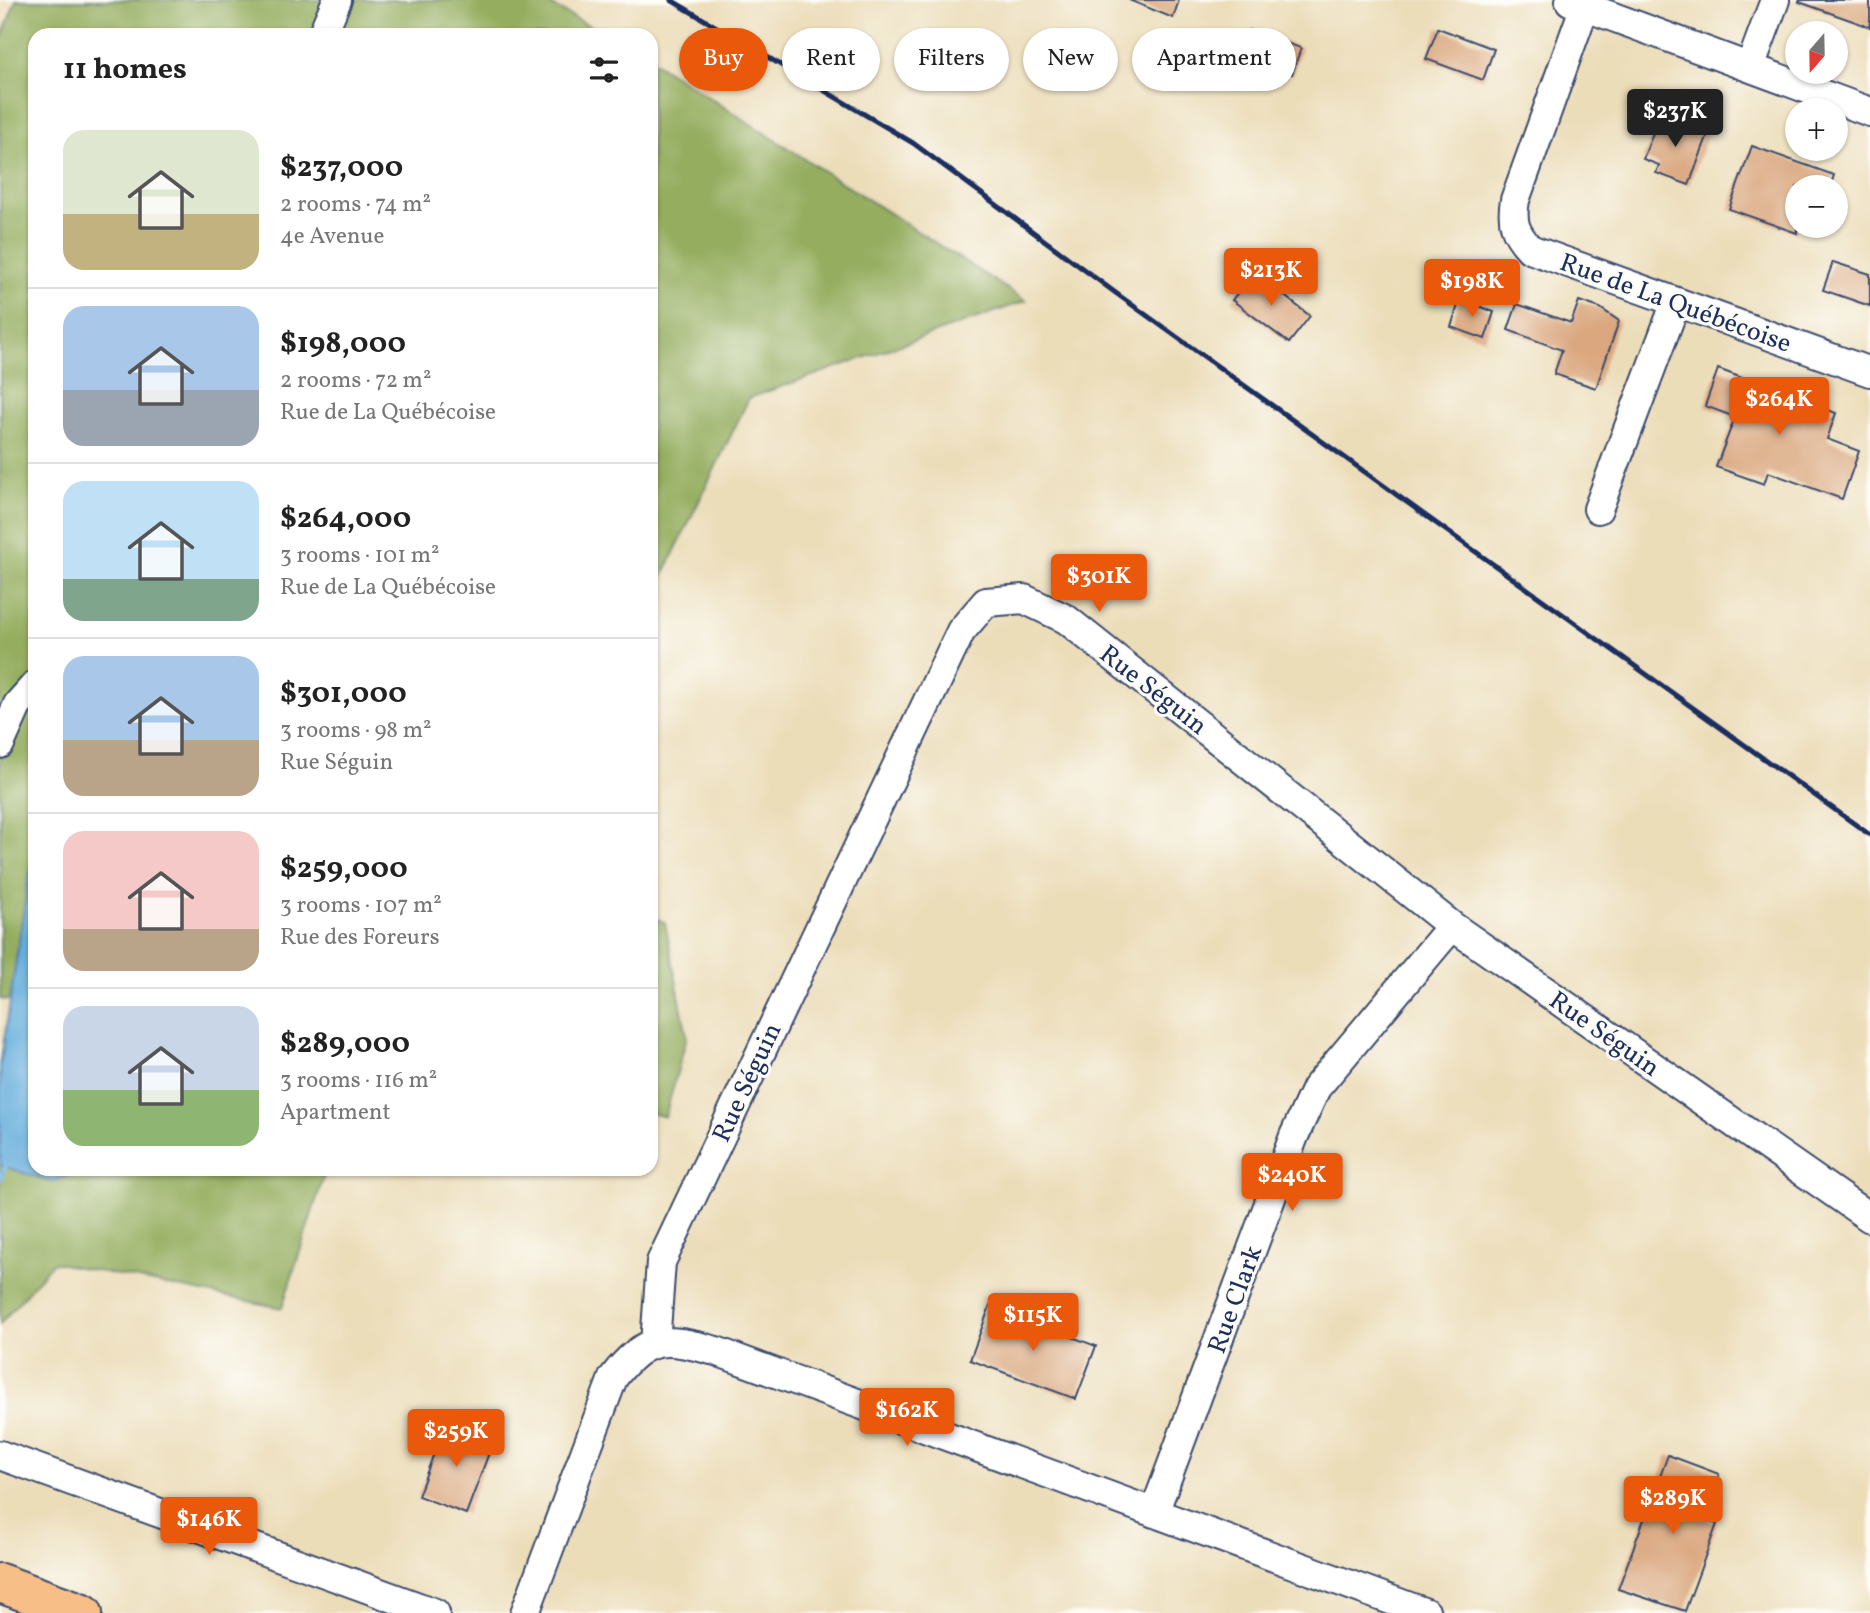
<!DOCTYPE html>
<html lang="en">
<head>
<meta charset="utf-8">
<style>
	:root { --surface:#fff; --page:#f6f6f6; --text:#222; --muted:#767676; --line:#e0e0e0; --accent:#ea580c }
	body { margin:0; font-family:Vollkorn,serif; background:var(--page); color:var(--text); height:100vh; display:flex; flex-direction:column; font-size:26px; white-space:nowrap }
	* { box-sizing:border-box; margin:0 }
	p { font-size:23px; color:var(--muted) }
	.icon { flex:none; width:38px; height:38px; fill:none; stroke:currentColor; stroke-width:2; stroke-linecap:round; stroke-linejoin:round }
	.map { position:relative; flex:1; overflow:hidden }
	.side { position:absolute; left:28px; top:28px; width:630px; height:1148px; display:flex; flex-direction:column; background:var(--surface); border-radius:21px; box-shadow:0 2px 5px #0004 }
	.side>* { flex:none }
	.top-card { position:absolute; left:679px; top:28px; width:665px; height:63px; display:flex; gap:14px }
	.needle { width:46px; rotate:200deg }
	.fabs { position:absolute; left:1785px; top:21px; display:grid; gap:14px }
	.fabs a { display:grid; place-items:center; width:63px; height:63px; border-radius:50%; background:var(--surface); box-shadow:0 2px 5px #0004; font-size:35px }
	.price { position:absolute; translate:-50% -60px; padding:0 16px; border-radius:7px; background:var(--accent); color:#fff; font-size:23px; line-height:46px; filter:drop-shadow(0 2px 4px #0008) }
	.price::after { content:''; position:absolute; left:50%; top:42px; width:21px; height:16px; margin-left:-10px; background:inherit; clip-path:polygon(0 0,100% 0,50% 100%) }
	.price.selected { background:#222; color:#fff }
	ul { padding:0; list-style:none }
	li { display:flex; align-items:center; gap:21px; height:175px; padding:0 35px }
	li+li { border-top:2px solid var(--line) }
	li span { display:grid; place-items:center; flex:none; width:196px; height:140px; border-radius:21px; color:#555 }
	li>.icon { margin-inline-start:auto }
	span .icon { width:84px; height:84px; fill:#fffc; stroke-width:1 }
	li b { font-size:30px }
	h2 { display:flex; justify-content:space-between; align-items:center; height:84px; padding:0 35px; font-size:30px }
	.tag { padding:0 24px; border-radius:32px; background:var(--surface); box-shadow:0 2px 5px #0004; font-size:24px; line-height:63px }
	.tag.selected { background:var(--accent); color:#fff }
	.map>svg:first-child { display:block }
</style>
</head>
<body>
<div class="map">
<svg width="1870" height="1613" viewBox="0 0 1870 1613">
	<rect width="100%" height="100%" fill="#fdfcf7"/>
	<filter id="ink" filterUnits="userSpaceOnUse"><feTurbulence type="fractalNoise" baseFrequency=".0143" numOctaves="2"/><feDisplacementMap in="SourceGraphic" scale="14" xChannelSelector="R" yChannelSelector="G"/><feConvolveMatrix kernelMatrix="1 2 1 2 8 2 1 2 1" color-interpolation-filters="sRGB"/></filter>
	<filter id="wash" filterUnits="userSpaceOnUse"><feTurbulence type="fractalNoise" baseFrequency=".00686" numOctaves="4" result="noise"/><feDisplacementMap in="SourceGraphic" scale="28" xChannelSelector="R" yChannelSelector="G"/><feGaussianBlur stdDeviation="1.57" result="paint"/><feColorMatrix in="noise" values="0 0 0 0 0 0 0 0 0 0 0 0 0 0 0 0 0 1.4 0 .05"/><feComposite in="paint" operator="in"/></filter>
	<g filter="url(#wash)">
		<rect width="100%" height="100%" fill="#ecddb9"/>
		<path fill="#94ad5f" stroke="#586e5e" stroke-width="2" d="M16 0H541L607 35H35V859L29 876 10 1000 0 999V42Z
			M651 60 1026 301 749 398 651 600Z
			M651 915 665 923 687 1036 665 1117 651 1113Z
			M0 1165 52 1182 81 1169H326L282 1308 53 1262 0 1324Z"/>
		<path fill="#66aedd" stroke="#406e9e" stroke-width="2" d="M35 859V1169H81L52 1182 0 1165V1066L29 876Z"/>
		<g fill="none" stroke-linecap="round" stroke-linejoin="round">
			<path stroke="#66aedd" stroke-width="5" d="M0 1179 6 1165"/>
		</g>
		<g id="blocks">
			<path fill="#daa77f" d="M1129 0H1179L1173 18Z
				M1800 0H1870V27L1799 2Z
				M1438 28 1494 49 1483 80 1426 59Z
				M1249 30 1301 48 1292 74 1240 56Z
				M1660 115 1708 134 1689 185 1656 173 1659 165 1643 159Z
				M1752 146 1834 175 1830 187H1797V233L1729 209Z
				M1833 262 1870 274V306L1823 290Z
				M1254 272 1310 316 1289 343 1232 300Z
				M1460 299 1494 312 1485 339 1451 327Z
				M1579 301 1600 308 1619 321 1596 388 1554 374 1562 350 1508 330 1517 304 1571 323Z
				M1718 369 1836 413 1827 439 1859 451 1842 499 1768 472 1764 484 1716 467 1735 417 1705 406Z
				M990 1306 1096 1346 1076 1399 970 1360Z
				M445 1424 493 1442 466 1514 418 1496Z
				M1668 1455 1719 1474 1702 1518 1717 1524 1685 1611 1618 1589Z"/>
		</g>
	</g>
	<g filter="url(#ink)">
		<use href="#blocks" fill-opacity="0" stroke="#3a496c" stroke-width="2"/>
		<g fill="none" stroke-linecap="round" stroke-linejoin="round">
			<g stroke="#3a496c" stroke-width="32">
				<path id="minor" d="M1587 0 1515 200C1511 222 1515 233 1530 249L1870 372
					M1570 1 1870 112
					M322 35 337 0
					M1750 67 1775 0
					M1598 509 1676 302
					M0 744 18 704 35 685
					M655 1344 661 1262 961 631 986 602 1024 599 1066 619 1452 926 1870 1218
					M0 1455 435 1613
					M1154 1513 1294 1136 1316 1088 1452 926
					M525 1613 613 1378C647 1333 666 1338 716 1351L1426 1613"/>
			</g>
			<g stroke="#3a496c" stroke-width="42">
				<path id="highway" d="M0 1583 83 1613"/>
			</g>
			<use href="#minor" stroke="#fff" stroke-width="28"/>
			<use href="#highway" stroke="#f7be87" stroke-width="38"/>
			<path stroke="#1b2f5e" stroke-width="5" d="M671 0 913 143 1117 294 1870 835"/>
		</g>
	</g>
	<g text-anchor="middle" stroke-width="6" stroke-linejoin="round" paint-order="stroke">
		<g font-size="26" fill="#1b2f5e" stroke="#fdfcf7">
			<text transform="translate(1676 302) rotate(20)" y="9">Rue de La Québécoise</text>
			<text transform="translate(1154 689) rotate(38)" y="9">Rue Séguin</text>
			<text transform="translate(1605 1033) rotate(35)" y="9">Rue Séguin</text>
			<text transform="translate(746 1082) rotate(-65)" y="9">Rue Séguin</text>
			<text transform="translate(1234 1299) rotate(-70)" y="9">Rue Clark</text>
		</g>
	</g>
</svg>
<div class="fabs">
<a><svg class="needle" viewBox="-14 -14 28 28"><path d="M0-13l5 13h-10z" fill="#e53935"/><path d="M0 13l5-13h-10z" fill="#767676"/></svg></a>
<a>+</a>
<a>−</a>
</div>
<b class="price selected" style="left:1675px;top:149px">$237K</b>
<b class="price" style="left:1271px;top:308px">$213K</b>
<b class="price" style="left:1472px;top:319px">$198K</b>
<b class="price" style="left:1779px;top:437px">$264K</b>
<b class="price" style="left:1099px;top:614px">$301K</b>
<b class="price" style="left:1292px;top:1213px">$240K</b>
<b class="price" style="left:1033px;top:1353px">$115K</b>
<b class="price" style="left:907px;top:1448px">$162K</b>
<b class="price" style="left:456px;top:1469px">$259K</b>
<b class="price" style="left:1673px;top:1536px">$289K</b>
<b class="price" style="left:209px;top:1557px">$146K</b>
<div class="top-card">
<a class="tag selected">Buy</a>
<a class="tag">Rent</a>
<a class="tag">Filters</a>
<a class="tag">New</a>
<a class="tag">Apartment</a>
</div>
<section class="side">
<h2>11 homes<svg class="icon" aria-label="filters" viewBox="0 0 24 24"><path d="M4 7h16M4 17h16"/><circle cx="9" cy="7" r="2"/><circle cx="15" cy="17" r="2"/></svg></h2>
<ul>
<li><span style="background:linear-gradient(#dfe7d0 60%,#c2b280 0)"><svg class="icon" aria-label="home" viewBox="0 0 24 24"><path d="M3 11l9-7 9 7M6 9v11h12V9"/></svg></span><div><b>$237,000</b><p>2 rooms · 74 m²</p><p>4e Avenue</p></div></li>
<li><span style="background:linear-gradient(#a9c7e8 60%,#9aa5b1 0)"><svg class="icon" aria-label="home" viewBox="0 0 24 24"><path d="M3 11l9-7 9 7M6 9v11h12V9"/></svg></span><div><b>$198,000</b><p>2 rooms · 72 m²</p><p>Rue de La Québécoise</p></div></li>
<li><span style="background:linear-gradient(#bfe0f5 70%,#7fa58c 0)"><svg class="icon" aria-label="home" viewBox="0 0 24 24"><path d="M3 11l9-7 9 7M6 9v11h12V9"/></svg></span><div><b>$264,000</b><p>3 rooms · 101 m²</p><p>Rue de La Québécoise</p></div></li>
<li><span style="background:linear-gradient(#a9c7e8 60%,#b9a48a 0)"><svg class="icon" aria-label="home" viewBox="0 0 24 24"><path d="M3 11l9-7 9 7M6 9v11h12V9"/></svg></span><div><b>$301,000</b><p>3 rooms · 98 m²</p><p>Rue Séguin</p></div></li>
<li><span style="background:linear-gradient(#f6c9c9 70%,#b9a48a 0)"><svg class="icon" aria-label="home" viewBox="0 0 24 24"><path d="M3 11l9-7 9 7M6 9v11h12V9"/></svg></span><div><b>$259,000</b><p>3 rooms · 107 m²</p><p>Rue des Foreurs</p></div></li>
<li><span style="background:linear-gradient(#c9d6e8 60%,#8fb573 0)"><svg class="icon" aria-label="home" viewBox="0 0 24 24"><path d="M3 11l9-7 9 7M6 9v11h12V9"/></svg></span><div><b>$289,000</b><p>3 rooms · 116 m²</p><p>Apartment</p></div></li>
</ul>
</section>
</div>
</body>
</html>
